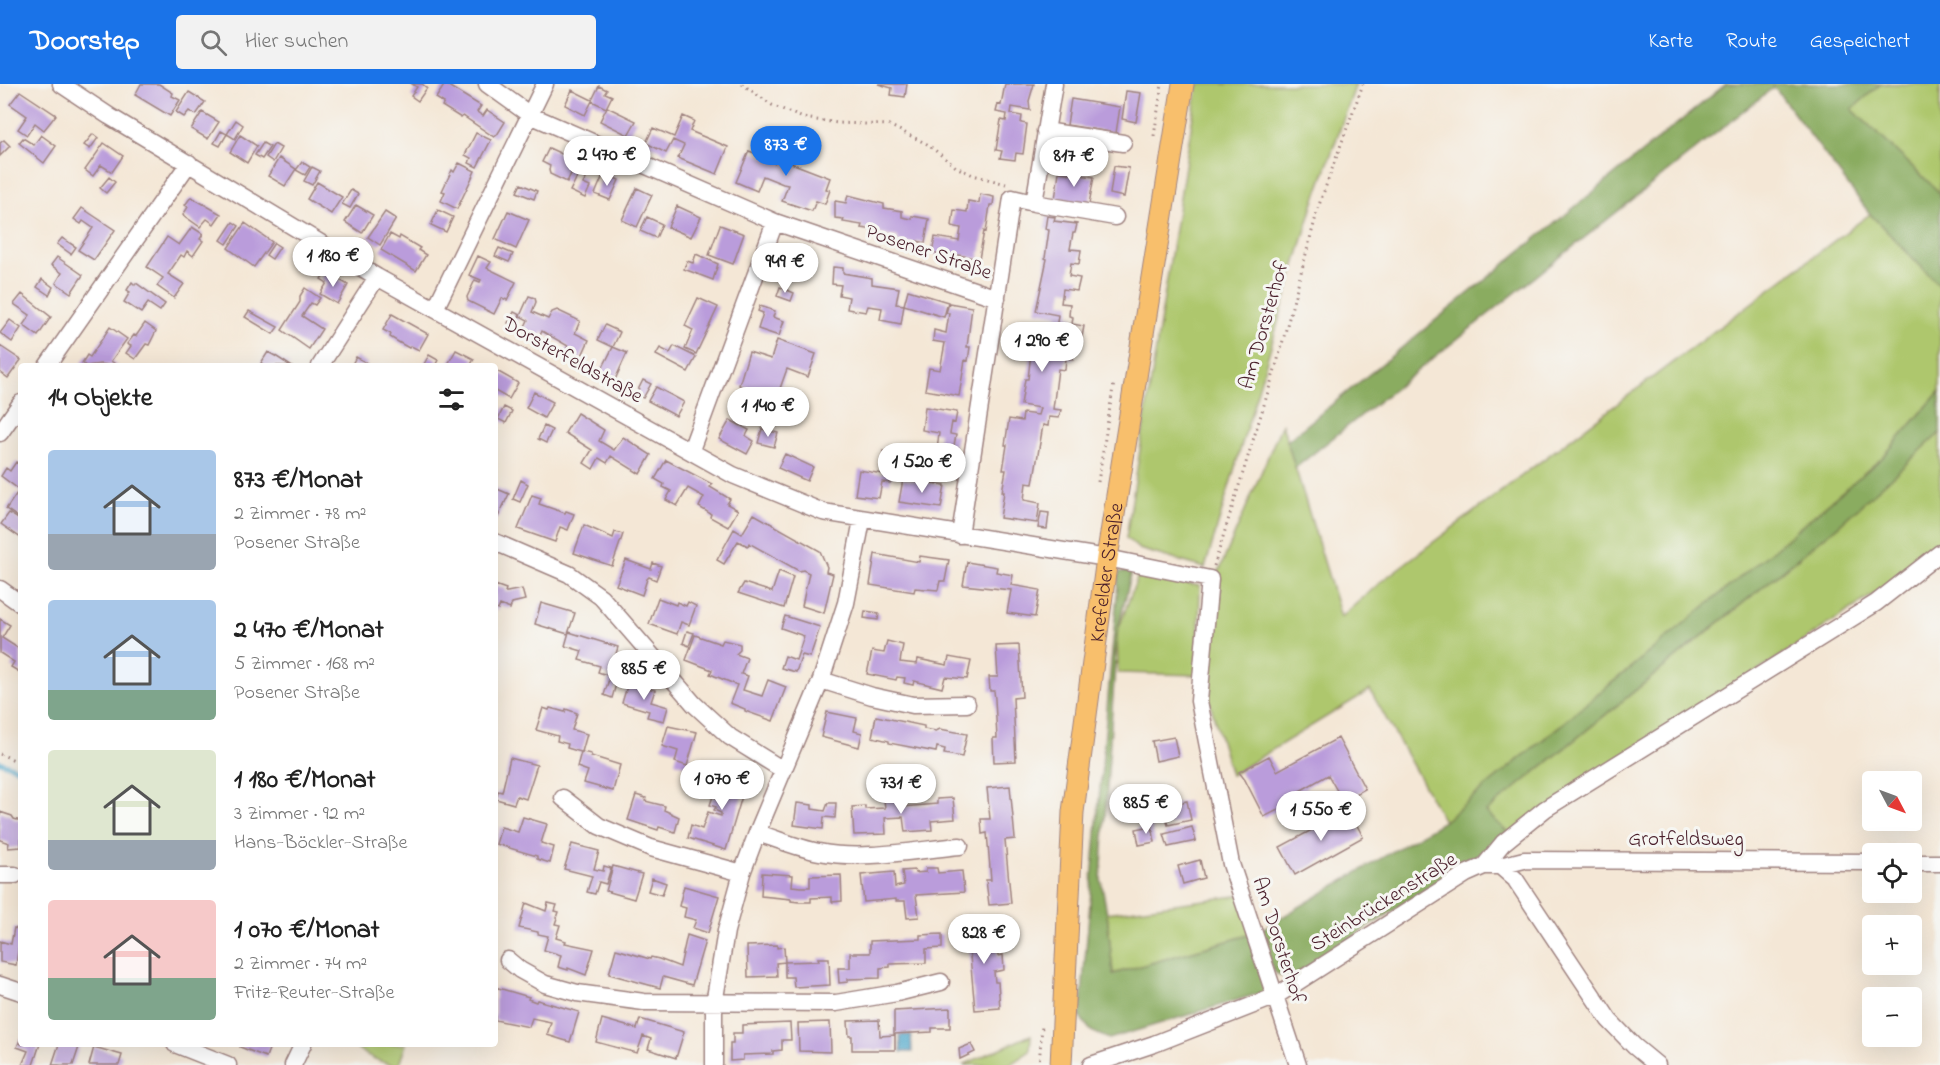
<!DOCTYPE html>
<html lang="de">
<head>
<meta charset="utf-8">
<style>
	:root { --surface:#fff; --page:#f2f2f2; --text:#222; --muted:#767676; --accent:#1a73e8 }
	body { margin:0; font-family:"Indie Flower",sans-serif; background:var(--page); color:var(--text); height:100vh; display:flex; flex-direction:column; font-size:22px; white-space:nowrap }
	* { box-sizing:border-box; margin:0 }
	p { font-size:20px; color:var(--muted) }
	.icon { flex:none; width:33px; height:33px; fill:none; stroke:currentColor; stroke-width:2; stroke-linecap:round; stroke-linejoin:round }
	.map { position:relative; flex:1; overflow:hidden }
	.drawer { position:absolute; left:18px; top:279px; width:480px; height:684px; display:flex; flex-direction:column; background:var(--surface); border-radius:6px; box-shadow:0 6px 24px #0002 }
	.drawer>* { flex:none }
	.needle { width:39px; rotate:131deg }
	.fabs { position:absolute; left:1862px; top:687px; display:grid; gap:12px }
	.fabs a { display:grid; place-items:center; width:60px; height:60px; border-radius:6px; background:var(--surface); box-shadow:0 6px 24px #0002; font-size:30px }
	.price { position:absolute; translate:-50% -51px; padding:0 14px; border-radius:21px; background:#fff; color:#222; font-size:20px; line-height:39px; filter:drop-shadow(0 2px 3px #0008) }
	.price::after { content:''; position:absolute; left:50%; top:36px; width:18px; height:14px; margin-left:-9px; background:inherit; clip-path:polygon(0 0,100% 0,50% 100%) }
	.price.selected { background:var(--accent); color:#fff }
	ul { padding:0; list-style:none }
	li { display:flex; align-items:center; gap:18px; height:150px; padding:0 30px }
	li span { display:grid; place-items:center; flex:none; width:168px; height:120px; border-radius:6px; color:#555 }
	li>.icon { margin-inline-start:auto }
	span .icon { width:72px; height:72px; fill:#fffc; stroke-width:1 }
	li b { font-size:26px }
	h2 { display:flex; justify-content:space-between; align-items:center; height:72px; padding:0 30px; font-size:26px }
	header { display:flex; align-items:center; gap:36px; box-sizing:border-box; height:84px; padding:0 30px; background:var(--accent); color:#fff }
	header strong { font-size:28px }
	nav { display:flex; gap:33px; margin-inline-start:auto; font-size:21px }
	.search { width:420px; height:54px; background:var(--page); display:flex; align-items:center; gap:15px; box-sizing:border-box; padding:0 21px; border-radius:6px; color:var(--muted); font-size:22px }
	.map>svg:first-child { display:block }
</style>
</head>
<body>
<header>
<strong>Doorstep</strong>
<div class="search"><svg class="icon" aria-label="search" viewBox="0 0 24 24"><circle cx="10" cy="10" r="6"/><path d="M15 15l6 6"/></svg>Hier suchen</div>
<nav><a>Karte</a><a>Route</a><a>Gespeichert</a></nav>
</header>
<div class="map">
<svg width="1940" height="981" viewBox="0 0 1940 981">
	<rect width="100%" height="100%" fill="#f6f6f2"/>
	<filter id="ink" filterUnits="userSpaceOnUse"><feTurbulence type="fractalNoise" baseFrequency=".0167" numOctaves="2"/><feDisplacementMap in="SourceGraphic" scale="12" xChannelSelector="R" yChannelSelector="G"/><feConvolveMatrix kernelMatrix="1 2 1 2 8 2 1 2 1" color-interpolation-filters="sRGB"/></filter>
	<filter id="wash" filterUnits="userSpaceOnUse"><feTurbulence type="fractalNoise" baseFrequency=".008" numOctaves="4" result="noise"/><feDisplacementMap in="SourceGraphic" scale="24" xChannelSelector="R" yChannelSelector="G"/><feGaussianBlur stdDeviation="1.35" result="paint"/><feColorMatrix in="noise" values="0 0 0 0 0 0 0 0 0 0 0 0 0 0 0 0 0 1.4 0 .05"/><feComposite in="paint" operator="in"/></filter>
	<g filter="url(#wash)">
		<rect width="100%" height="100%" fill="#f4e7d6"/>
		<path fill="#aec76d" stroke="#7c734c" stroke-width="1.5" d="M1198 0H1356L1313 121 1205 484 1139 465 1126 454Z
			M1881 0H1940V109L1851 25Z
			M1870 130 1940 202V307L1883 373 1771 468 1444 737 1370 606 1231 691 1209 616 1208 591 1216 494 1282 340 1341 533 1383 496Z
			M1940 349V460L1897 495 1510 751 1486 728 1840 440Z
			M1138 491 1200 502 1198 591 1118 589 1117 549Z
			M1243 811 1256 849 1113 890 1107 829Z
			M1031 951 1030 967 1009 981H963Z
			M352 960H406L399 981C383 981 364 971 352 960Z"/>
		<path fill="#8aac60" stroke="#6a6646" stroke-width="1.5" d="M1726 0H1881L1852 25 1940 109V202L1870 130 1774 3 1295 384 1287 357Z
			M1940 307V349L1840 440 1486 728 1510 751 1507 768 1486 766 1292 893 1281 892 1274 888 1257 848 1444 737 1771 468 1883 373Z
			M1132 487 1117 549 1101 796 1107 829 1113 890 1252 850 1267 907 1109 955 1091 947 1080 933 1119 488Z"/>
		<path fill="#4ca6ca" stroke="#4b627a" stroke-width="1.5" d="M900 951H911L912 968H901Z"/>
		<g fill="none" stroke-linecap="round" stroke-linejoin="round">
			<path stroke="#4ca6ca" stroke-width="5" d="M0 678 21 686"/>
		</g>
		<g id="blocks">
			<path fill="#ba9cdb" d="M141 0H159L173 9 172 12 180 16 170 32 135 11Z
				M412 0H422L427 4 418 17 411 12 417 3Z
				M445 0 481 22 477 28 483 32 487 26 505 38 497 51 494 53 463 32 461 34 442 22 444 19 436 14Z
				M878 0H907L905 13 891 11 892 4Z
				M1005 0H1034L1029 17 1030 26 1012 23 1011 30 1022 32 1021 39 1027 40 1023 70 1016 69 1015 76 1000 74 1002 67 996 66 1001 36 1006 37 1007 30 996 28 998 20 1001 21Z
				M599 2 607 6 605 9 612 12 606 24 592 17 585 31 565 21 572 6 592 16Z
				M20 7 56 31 44 46 35 39 27 51 18 45 27 32 10 20Z
				M1126 7 1141 9 1136 38 1122 35Z
				M189 8 205 18 196 31 189 27 184 33 176 28Z
				M1071 15 1120 23 1116 49 1067 41Z
				M607 23 636 37 628 51 600 37Z
				M202 28 219 38 208 55 191 45Z
				M683 32 694 37 690 47 728 63 717 90 678 74 684 61 673 56 666 69 646 59 653 44 674 53Z
				M236 36 243 41 235 55 227 50Z
				M221 47 227 50 220 62 214 59Z
				M476 49 491 56 477 83 469 79 471 74 465 71Z
				M93 50 98 54 90 65 84 61Z
				M41 51 56 62 44 79 19 59 23 54 34 61Z
				M240 51 257 62 247 79 230 68Z
				M792 52 799 55 791 79 830 94 826 105 830 106 825 120 816 117 812 127 782 117 788 101 783 100 763 92 757 107 736 98 749 67 770 75 774 79 780 63 787 66Z
				M4 56 10 62 0 72V59Z
				M104 59 123 72 112 88 101 81 93 92 85 86Z
				M263 59 270 63 262 75 255 71Z
				M274 60 281 64 273 78 266 73Z
				M549 64 577 77 567 98 550 90 549 86 550 82 542 78Z
				M279 74 296 85 285 102 268 92Z
				M302 78 310 83 305 91 296 86Z
				M459 79 475 87 457 125 441 117 445 108 442 107 452 86 454 88Z
				M1114 82 1129 84 1124 113 1110 110Z
				M312 83 320 87 312 101 304 97Z
				M1059 88 1094 93 1089 120 1055 115Z
				M604 89 619 96 610 116 595 110Z
				M578 91 586 95 583 100 590 103 585 114 570 107Z
				M109 93 115 98 106 109 100 104Z
				M317 98 342 113 331 130 307 115Z
				M521 100 537 107 534 115 517 108Z
				M637 104 652 111 637 143 622 136Z
				M351 106 358 110 350 124 342 120Z
				M980 110 994 113 993 121H990L986 148 984 147 979 175 943 168 942 171 932 169 935 153 959 157 961 144 952 142 954 126 967 128 968 117 979 119Z
				M848 111 884 120V124L902 127V133L912 135V132L929 135 925 159 917 157V160L898 157V153L880 150V147L861 144 862 141 843 138 844 135 835 134V117L846 119Z
				M191 113 221 130 214 140 207 135 200 143 183 131 188 123 185 121Z
				M356 121 373 131 362 149 345 138Z
				M677 122 701 133 691 153 668 143Z
				M82 124 115 146 94 176 78 166 93 144 83 137 81 140 74 135Z
				M438 126 453 133 446 148 431 141Z
				M508 127 529 136 516 165 495 155Z
				M385 128 396 135 380 161 368 153Z
				M1047 132 1055 133 1054 137 1077 140 1075 149H1073L1070 165 1081 166 1079 180 1071 179 1069 192 1080 194 1077 207 1063 205 1061 219 1070 220 1069 232 1073 233 1072 240 1084 242 1082 253 1077 252 1073 275 1066 274 1065 286 1058 285 1053 325 1061 326 1059 334 1049 333 1048 342 1043 341 1033 400 1026 399 1024 416 1040 419 1037 439 1000 434 1004 408H1002L1006 386H1003L1007 361H1005L1009 335 1022 337 1023 329 1038 331 1040 324 1021 321 1025 295H1028L1034 242 1056 246 1058 231 1036 227 1047 175 1045 174 1049 146 1045 145Z
				M647 133 662 140 656 154 640 147Z
				M233 138 239 142 227 160 221 156Z
				M245 139 272 158 254 183 228 164Z
				M720 141 744 150 733 180 709 171Z
				M192 143 203 150 200 155 203 157 193 172 187 167 184 173 181 171 168 190 184 200 174 214 157 202 163 194 147 183 167 153 179 161Z
				M390 150 399 155 400 152 420 164 418 166 426 171 416 187 381 166Z
				M62 154 76 163 71 170 57 160Z
				M274 159 280 163 272 175 266 171Z
				M499 164 513 170 509 178 495 172Z
				M786 165 807 173 802 188 781 180Z
				M696 170 718 180 713 196 684 185 687 177 693 179Z
				M478 172 491 178 487 184 516 198 507 216 502 214 494 230 468 217 467 213 475 196 480 198 481 196 469 191Z
				M57 173 83 191 71 209 56 199 62 189 51 181Z
				M833 183 843 184V189L872 194V200L899 204 896 220 904 221 901 240 880 236 882 224 868 222 866 228 847 225 849 213 839 211 841 201 832 200Z
				M326 187 348 201 337 220 320 210 327 199 321 195Z
				M42 195 53 203 49 211 37 203Z
				M132 198 135 201 136 199 165 220 160 227 148 219 141 229 124 218 130 208 127 206Z
				M780 203 794 209 791 217 777 212Z
				M305 204 320 214 315 221 311 219 302 232 322 245 309 265 282 246 300 218V212Z
				M908 206 948 218 944 233 904 221Z
				M22 210 51 233 38 252 23 241 30 231 14 220Z
				M529 212 535 214 536 218 532 228 548 235 552 228 557 226 580 237 575 249 589 256 580 276 565 269 568 262 542 247 538 256 522 249 528 236 520 232Z
				M698 214 718 223 696 270 685 265 693 246 685 242Z
				M949 219 972 223 967 263H970L968 277 965 276 959 312 925 306 929 284 940 286 945 259 933 257 934 246 946 249 949 229H946Z
				M760 222 775 227 773 233 784 237 779 252 758 245 763 229 758 227Z
				M249 227 278 243 273 250 245 233Z
				M514 228 520 231 514 242 508 239Z
				M392 230 428 250 419 266 411 262 409 264 400 259 390 253 391 250 383 246Z
				M10 236 21 244 12 258 0 249Z
				M145 239 156 247 149 261 146 260 135 275 126 269 131 262 127 260 134 251 136 252Z
				M605 241 620 248 613 263 627 269 614 298 599 291 613 263 598 256Z
				M110 243 127 255 111 277 118 282 100 280 86 282 82 279 87 271 90 273Z
				M777 256 816 270 808 293 787 285 778 310 760 304 758 308 739 301 749 268 771 275Z
				M0 262 21 276 8 294 0 288Z
				M674 262 696 273 688 288 656 271 660 264 670 269Z
				M456 266 474 275 470 282H447Z
				M268 268 277 273 291 282H265L261 279Z
				M429 271 438 276 435 282H423Z
				M356 273 367 279 366 282H351Z
				M495 286 518 299 509 315 495 307Z
				M643 296 651 300 643 314 636 310Z
				M656 303 684 318 676 332 648 317Z
				M534 308 553 318 544 334 526 324Z
				M504 323 512 327 506 339 498 335Z
				M925 323 957 328 955 339 952 338 950 350 956 351 951 378 936 375 939 349 922 346Z
				M577 329 604 346 599 357 614 366 623 353 651 371 640 390 611 372 607 379 599 374 593 385 584 379 592 366 565 349Z
				M730 336 749 346 746 352 754 357 747 370 719 355Z
				M544 342 552 346 546 359 538 355Z
				M762 345 778 349 774 363 758 359Z
				M883 367 895 369 890 399 882 398 879 414 855 411 859 386 883 390 884 380H881Z
				M785 370 813 383 807 397 778 384Z
				M666 376 712 400 710 403 730 415 727 420 738 426 728 443 710 433 711 430 699 423 704 413 688 404 677 422 666 416 671 407 663 403 664 400 655 395Z
				M16 378 21 381V407L1 392 6 384 10 387Z
				M903 395 945 401 941 424 899 418Z
				M521 396 528 400 520 418 513 415Z
				M495 404 509 410 497 435 495 434Z
				M17 409 21 412V429L18 433 6 425Z
				M532 411 541 414 539 420 565 429 566 427 574 430 568 446 560 443 555 458 518 445Z
				M1041 428 1049 429 1047 445 1038 444Z
				M9 429 21 437V454L1 440Z
				M754 430 820 467 827 483 826 488 833 490 824 529 802 522 809 489 803 486 799 487 749 459 748 462 738 457 724 480 717 476 734 445 742 450Z
				M584 441 613 454 615 448 623 450 612 482 574 469Z
				M875 470 919 478 920 472 949 476 945 497H940L938 506 915 504 914 508 870 501Z
				M626 476 651 485 653 479 661 482 656 496 649 493 647 495 642 511 616 501Z
				M967 478 997 483 996 488 1013 491 1011 501 1040 506 1035 533 1007 529 1011 506 963 501Z
				M779 487 793 493 784 524 738 509 744 499 772 508Z
				M495 501 506 505 505 508H507L522 505 525 516 512 519 510 525 500 521 498 526 495 525Z
				M658 514 676 521 677 518 686 522 688 518 696 522 689 541 681 538 677 550 649 540Z
				M541 519 575 529 568 550 535 540Z
				M865 527 879 529 878 536 864 534Z
				M785 532 820 543 810 573 802 571 796 588 781 584 785 572 796 576 804 552 781 544Z
				M0 535 10 541 2 554 21 566V589L11 583 14 578 0 569Z
				M687 547 694 549 689 562 683 559Z
				M569 548 618 563 611 587 619 590 612 614 604 611 610 592 598 588 600 582 579 576 582 567 565 562Z
				M695 551 721 560 723 556 740 560V566L736 570 747 574 741 590 748 592 743 606 762 612 768 596 786 603 773 637 745 627V625L730 619 737 601 710 590 712 586 686 576Z
				M887 557 903 561 900 578 917 580 918 575 947 581 949 573 971 577 967 595 945 593 942 604 914 597 913 601 904 599 905 594 897 593 896 596 867 590 872 567 884 569Z
				M1019 561 1022 613 1013 614 1016 677 994 678 993 654H997L995 615 994 607H990L989 593H998L996 562Z
				M628 599 655 606 651 618 668 623 664 637 647 633 649 627 622 619Z
				M543 624 549 626 550 624 565 628 566 625 577 629 572 646 587 650 582 668 591 670V672L620 681 613 707 584 699 588 687 577 683 581 668 567 664 568 660 557 657 558 652 536 646Z
				M827 628 857 634 854 647 862 649 859 663 821 653Z
				M876 632 924 642V645L936 647 940 645 967 650 962 673 944 670 945 665 937 663 936 668 889 659V657L872 653Z
				M668 642 697 648 687 682 675 678 678 667 662 662Z
				M1174 653 1178 672 1156 677 1152 657Z
				M1338 654 1365 705 1343 717 1328 691 1289 713 1292 719 1264 733 1245 696 1239 688 1269 672 1277 687Z
				M510 674 537 681 526 715 517 712 514 720 496 715 498 707 502 708Z
				M717 682 748 692 726 766 688 754 691 741 702 745 708 728 721 732V729L714 726 716 723 710 721 713 712 718 714 723 697 714 694Z
				M900 699 902 723 937 720V715L953 714 955 735 931 737 932 746 905 748 903 733 885 734 886 750 854 751 852 723 865 722V725L885 724 884 716 893 715 891 700Z
				M1010 702 1015 755 1005 756 1011 819 989 821 986 796H991L989 772 987 749 982 750 981 735H990L987 704Z
				M636 711 646 714 645 717 665 722 664 726 679 733 675 748 659 743 658 746 628 736Z
				M1187 717 1191 736 1168 741 1164 722Z
				M797 719 812 721V725L825 727 828 719H836L835 734 824 733 823 745 794 741Z
				M1349 726 1363 753 1295 791 1280 763Z
				M0 728 12 732 14 735 21 737V763L8 764 9 759 0 756Z
				M523 733 547 740 541 759 554 763 550 779 537 775V772L496 760 501 743 518 748Z
				M1152 742 1155 758 1139 761 1136 745Z
				M1192 743 1196 757 1168 763 1164 750Z
				M572 760 599 767 594 785 603 787 604 782 611 784 606 800 599 798 595 810 587 808 592 792 564 785Z
				M1200 776 1204 794 1183 800 1178 782Z
				M613 782 642 790 634 815 606 807Z
				M926 784H937L938 789 962 787 964 808 916 811 919 833 907 834 905 817H896V815L864 818 861 791 894 788 895 803 904 801 902 787 914 786 915 789 926 788Z
				M762 789 793 791 792 802 801 803H810V792L841 791 842 817 832 818V813L811 814V818H799L791 817V815L761 812Z
				M652 794 666 799 662 811 648 807Z
				M684 802 719 812 708 849 693 844 696 836 684 833 686 824 679 822Z
				M526 819 546 827 548 819 557 821 555 827 559 828 555 840 560 841 556 854 566 857 565 859 594 865 586 891 568 884V886L558 883 561 871 544 866 548 852 538 850V848L519 844Z
				M990 837 992 855 997 854 998 872 1003 871 1004 886 994 888 995 898H998L1000 924 975 926 967 839Z
				M14 844 21 846 16 881 0 878V857L11 860Z
				M942 850V864L926 865V879L890 880V883L880 884V894L848 895V898L839 899 838 884H850V869H870V857L920 855V851Z
				M687 851 705 857 692 901 663 893 660 904 609 890 616 865 650 875 651 873 659 875 680 883Z
				M777 861V864L784 863 785 878 819 877 818 874H829L830 901 794 903 793 893H785V878L776 879 777 892 748 893 747 862Z
				M495 903 529 913 528 915 536 918 537 916 579 928 570 958 547 951 551 938 532 934 529 943 495 936Z
				M950 924V944H932V948L894 950V927Z
				M602 935 637 945 640 935 684 948 676 974 648 965 651 955 643 952 637 969 596 958Z
				M879 936 880 952 895 951V966H852V952H849L848 937Z
				M830 938 831 968 799 967 798 939Z
				M790 939 791 956H782V966L773 967V970L743 971V976L730 977V959H733V949H742V941Z
				M21 953V960H40L33 981H22L28 967 17 963Z
				M59 960H80L73 981H52Z
				M241 960H271L266 973 240 963Z
				M971 960 975 968 960 975 959 965Z
				M94 963 122 971 119 981H89Z"/>
		</g>
	</g>
	<g filter="url(#ink)">
		<use href="#blocks" fill-opacity="0" stroke="#9f8380" stroke-width="1.5"/>
		<g fill="none" stroke-linecap="round" stroke-linejoin="round">
			<g stroke="#9f8380" stroke-width="19">
				<path id="minor" d="M61 0 109 32 377 193 733 391 823 428 1107 474 1210 495 1199 617 1231 780 1298 981
					M487 0 530 31 775 138 997 214
					M1045 47 1123 59
					M1034 119 1115 133
					M435 225 545 0
					M47 282 189 79
					M320 282 377 193
					M0 349 21 319
					M691 366 775 138
					M960 451 1012 114 1034 119 1054 0
					M495 458 569 490 601 513 694 620 730 653 783 686
					M0 505 21 520
					M821 596 872 612 913 621 967 620
					M563 714 599 742 651 764 742 789
					M757 749C777 755 798 764 819 768 864 777 915 766 960 762
					M1911 779H1940
					M1484 782 1503 759 1545 725 1876 519 1940 469
					M1500 782 1524 776 1872 778
					M0 791H15
					M508 876 520 886 545 900 577 909 644 918 836 919 897 909 941 898
					M0 901 21 908
					M175 960 228 981
					M293 981 303 960
					M714 981V920L726 847 742 789 757 749 821 596 846 519 862 436
					M1091 981 1154 960 1274 913 1466 790 1484 782H1500L1515 795 1609 936 1634 962 1657 981"/>
			</g>
			<g stroke="#9f8380" stroke-width="23">
				<g id="major">
					<path id="s1" d="M1061 981 1073 728 1107 474 1183 0"/>
				</g>
			</g>
			<path stroke="#9f8380" stroke-width="3" stroke-dasharray="1.5 4.5" stroke-linecap="butt" d="M742 0 772 21 803 34 838 39 889 41 927 60 956 83 973 91 1006 100
				M1154 52 1162 0
				M1098 398 1114 298
				M1214 482 1277 279 1319 121 1363 0
				M0 670 21 679
				M1039 981 1042 942"/>
			<use href="#minor" stroke="#fff" stroke-width="16"/>
			<use href="#major" stroke="#f8bf6c" stroke-width="21"/>
		</g>
	</g>
	<g text-anchor="middle" stroke-width="6" stroke-linejoin="round" paint-order="stroke">
		<g font-size="21" fill="#4a1f2b" stroke="#f6f6f2">
			<text transform="translate(929 167) rotate(19)" y="7">Posener Straße</text>
			<text transform="translate(1263 241) rotate(-74)" y="7">Am Dorsterhof</text>
			<text transform="translate(573 275) rotate(29)" y="7">Dorsterfeldstraße</text>
			<text dy="7" stroke="none"><textPath href="#s1" startOffset="495">Krefelder Straße</textPath></text>
			<text x="1686" y="761">Grotfeldsweg</text>
			<text transform="translate(1383 817) rotate(-32)" y="7">Steinbrückenstraße</text>
			<text transform="translate(1280 856) rotate(72)" y="7">Am Dorsterhof</text>
		</g>
	</g>
</svg>
<div class="fabs">
<a><svg class="needle" viewBox="-14 -14 28 28"><path d="M0-13l5 13h-10z" fill="#e53935"/><path d="M0 13l5-13h-10z" fill="#767676"/></svg></a>
<a><svg class="icon" aria-label="locate" viewBox="0 0 24 24"><circle cx="12" cy="12" r="6"/><path d="M12 2v4M12 18v4M2 12h4M18 12h4"/></svg></a>
<a>+</a>
<a>−</a>
</div>
<b class="price selected" style="left:786px;top:93px">873 €</b>
<b class="price" style="left:607px;top:103px">2 470 €</b>
<b class="price" style="left:1074px;top:104px">817 €</b>
<b class="price" style="left:333px;top:204px">1 180 €</b>
<b class="price" style="left:785px;top:210px">949 €</b>
<b class="price" style="left:1042px;top:289px">1 290 €</b>
<b class="price" style="left:768px;top:354px">1 140 €</b>
<b class="price" style="left:922px;top:410px">1 520 €</b>
<b class="price" style="left:644px;top:617px">885 €</b>
<b class="price" style="left:722px;top:727px">1 070 €</b>
<b class="price" style="left:901px;top:731px">731 €</b>
<b class="price" style="left:1146px;top:751px">885 €</b>
<b class="price" style="left:1321px;top:758px">1 550 €</b>
<b class="price" style="left:984px;top:881px">828 €</b>
<section class="drawer">
<h2>14 Objekte<svg class="icon" aria-label="filters" viewBox="0 0 24 24"><path d="M4 7h16M4 17h16"/><circle cx="9" cy="7" r="2"/><circle cx="15" cy="17" r="2"/></svg></h2>
<ul>
<li><span style="background:linear-gradient(#a9c7e8 70%,#9aa5b1 0)"><svg class="icon" aria-label="home" viewBox="0 0 24 24"><path d="M3 11l9-7 9 7M6 9v11h12V9"/></svg></span><div><b>873 €/Monat</b><p>2 Zimmer · 78 m²</p><p>Posener Straße</p></div></li>
<li><span style="background:linear-gradient(#a9c7e8 75%,#7fa58c 0)"><svg class="icon" aria-label="home" viewBox="0 0 24 24"><path d="M3 11l9-7 9 7M6 9v11h12V9"/></svg></span><div><b>2 470 €/Monat</b><p>5 Zimmer · 168 m²</p><p>Posener Straße</p></div></li>
<li><span style="background:linear-gradient(#dfe7d0 75%,#9aa5b1 0)"><svg class="icon" aria-label="home" viewBox="0 0 24 24"><path d="M3 11l9-7 9 7M6 9v11h12V9"/></svg></span><div><b>1 180 €/Monat</b><p>3 Zimmer · 92 m²</p><p>Hans-Böckler-Straße</p></div></li>
<li><span style="background:linear-gradient(#f6c9c9 65%,#7fa58c 0)"><svg class="icon" aria-label="home" viewBox="0 0 24 24"><path d="M3 11l9-7 9 7M6 9v11h12V9"/></svg></span><div><b>1 070 €/Monat</b><p>2 Zimmer · 74 m²</p><p>Fritz-Reuter-Straße</p></div></li>
</ul>
</section>
</div>
</body>
</html>
